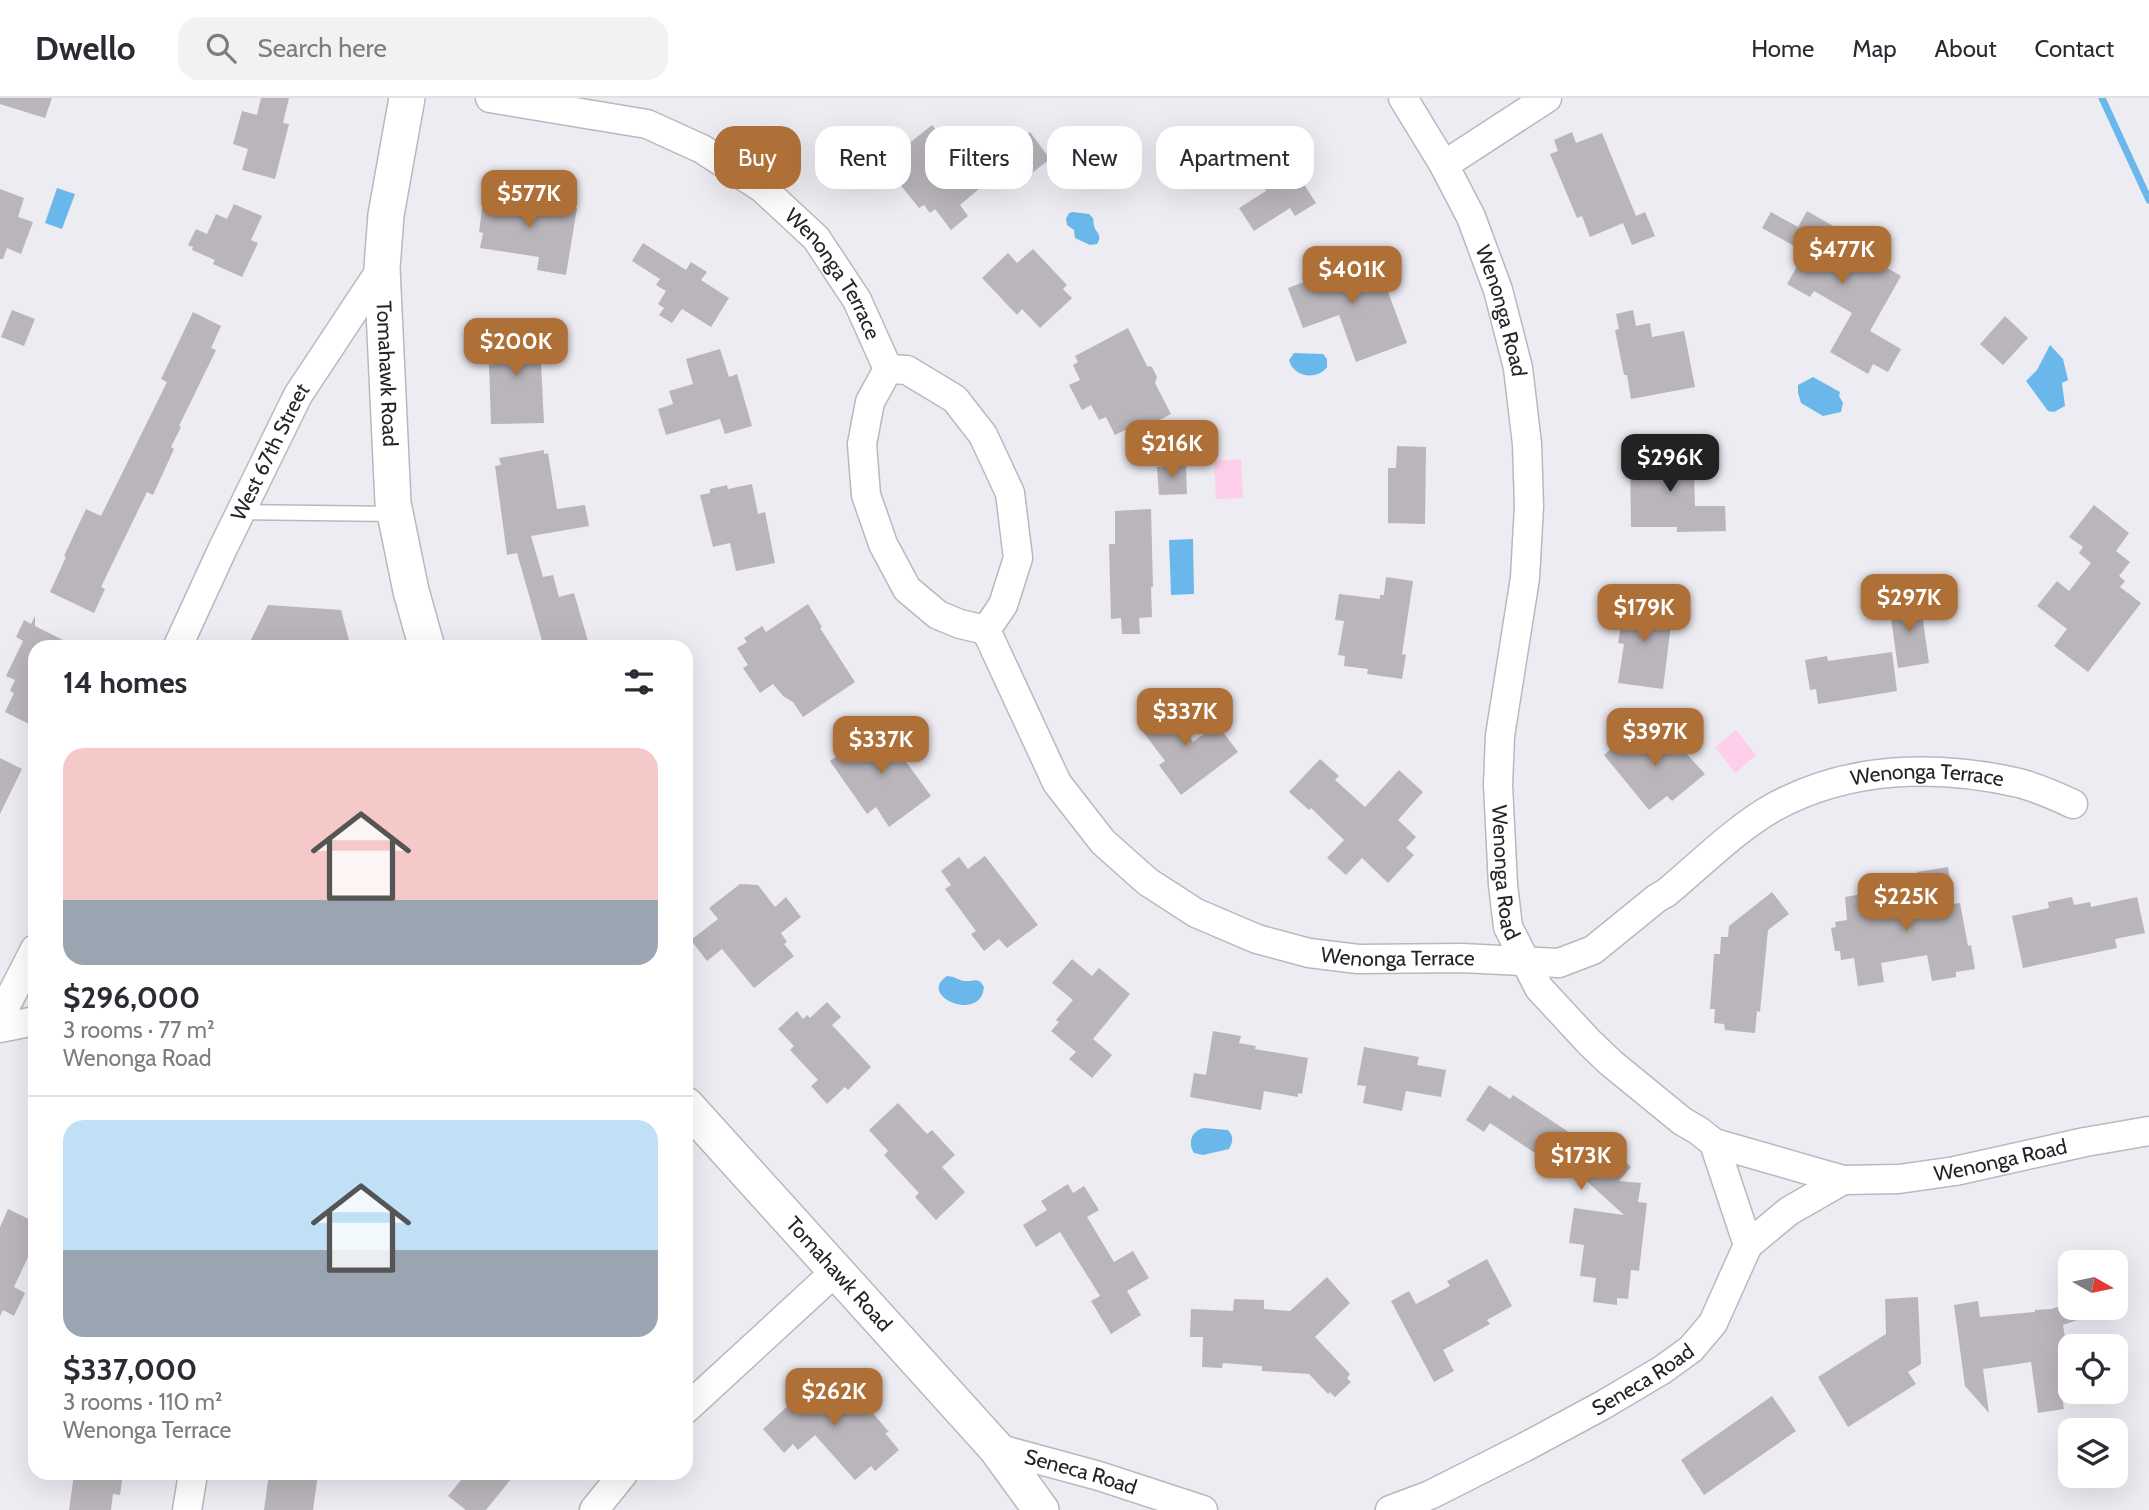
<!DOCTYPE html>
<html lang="en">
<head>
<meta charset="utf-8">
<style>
	:root { --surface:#fff; --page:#f2f2f3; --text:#2b2b33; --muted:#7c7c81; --line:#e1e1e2; --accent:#ae7036 }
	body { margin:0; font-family:Cabin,sans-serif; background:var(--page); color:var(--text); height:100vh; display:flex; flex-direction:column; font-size:26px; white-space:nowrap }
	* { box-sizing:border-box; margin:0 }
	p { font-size:23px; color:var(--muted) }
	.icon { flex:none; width:38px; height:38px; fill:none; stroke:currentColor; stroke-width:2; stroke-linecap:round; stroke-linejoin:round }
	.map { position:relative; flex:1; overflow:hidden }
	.sheet { position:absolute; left:28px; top:542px; width:665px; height:840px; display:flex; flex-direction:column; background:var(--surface); border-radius:21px; box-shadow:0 7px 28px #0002 }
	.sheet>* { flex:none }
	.top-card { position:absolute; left:714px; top:28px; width:665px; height:63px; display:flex; gap:14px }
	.needle { width:46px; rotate:99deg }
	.fabs { position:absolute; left:2058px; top:1152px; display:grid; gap:14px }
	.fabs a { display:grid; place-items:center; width:70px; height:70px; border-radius:14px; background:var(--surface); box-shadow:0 7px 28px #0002; font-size:35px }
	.price { position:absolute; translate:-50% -60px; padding:0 16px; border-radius:14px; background:var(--accent); color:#fff; font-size:23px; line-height:46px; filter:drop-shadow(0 2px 4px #0008) }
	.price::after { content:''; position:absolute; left:50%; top:42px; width:21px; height:16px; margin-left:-10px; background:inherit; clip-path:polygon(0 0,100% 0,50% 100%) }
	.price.on { background:#222; color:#fff }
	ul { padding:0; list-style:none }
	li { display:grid; align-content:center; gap:14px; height:371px; padding:0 35px }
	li+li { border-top:2px solid var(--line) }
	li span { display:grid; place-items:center; height:217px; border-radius:21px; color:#555 }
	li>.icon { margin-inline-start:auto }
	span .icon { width:126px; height:126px; fill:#fffc; stroke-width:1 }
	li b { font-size:30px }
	h2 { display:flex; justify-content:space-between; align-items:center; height:84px; padding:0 35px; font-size:30px }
	.chip { padding:0 24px; border-radius:21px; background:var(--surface); box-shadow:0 7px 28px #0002; font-size:24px; line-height:63px }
	.chip.on { background:var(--accent); color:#fff }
	header { display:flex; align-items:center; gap:42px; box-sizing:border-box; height:98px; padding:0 35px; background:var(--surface); border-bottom:2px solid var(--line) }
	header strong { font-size:33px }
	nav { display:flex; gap:38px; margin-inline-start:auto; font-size:24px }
	.search { width:490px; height:63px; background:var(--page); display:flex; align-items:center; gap:18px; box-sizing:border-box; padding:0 24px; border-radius:21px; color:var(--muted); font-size:26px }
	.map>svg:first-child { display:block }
</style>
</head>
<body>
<header>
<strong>Dwello</strong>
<div class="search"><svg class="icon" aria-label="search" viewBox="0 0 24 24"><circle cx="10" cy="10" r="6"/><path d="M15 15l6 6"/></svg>Search here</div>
<nav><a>Home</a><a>Map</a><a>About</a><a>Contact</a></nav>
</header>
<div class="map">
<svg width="2149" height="1412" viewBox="0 0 2149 1412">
	<rect width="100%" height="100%" fill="#edecf3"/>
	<path fill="#ffceea" d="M1241 361 1243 400 1216 401 1214 363Z
		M1736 632 1756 657 1735 675 1715 649Z"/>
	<path fill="#6ab8eb" d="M57 90 75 96 62 131 45 125Z
		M1073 114 1089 116 1093 120C1094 123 1093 125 1094 128 1096 135 1103 137 1097 146L1090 147 1075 140 1074 132 1067 127 1066 121 1069 115Z
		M2050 247 2063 261 2068 282 2062 285 2065 308 2054 314 2048 313 2026 283 2037 272Z
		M1294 255 1323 256 1327 261V269C1317 283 1293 279 1289 262Z
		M1813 279 1840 294 1839 298 1843 305 1841 314 1823 318 1801 305 1798 295V287Z
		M1193 441 1194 496 1171 497 1169 442Z
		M947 878C954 878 958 882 964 883 974 884 978 878 984 889 981 926 916 898 947 878Z
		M1204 1030 1228 1032C1234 1038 1233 1044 1229 1051L1203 1057 1194 1055C1187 1045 1192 1032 1204 1030Z"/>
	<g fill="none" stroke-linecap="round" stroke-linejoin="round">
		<path stroke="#6ab8eb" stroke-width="7" d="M2102 0 2149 102"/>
	</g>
	<path fill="#b9b5bb" d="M0 0H52L45 20 0 6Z
		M261 0H289L283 25 289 26 275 81 242 72 248 51 233 46 242 13 257 17Z
		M932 27 956 57 971 44 976 50 987 41 1005 65 977 87 979 91 960 107 968 118 951 132 935 111 930 115 924 107 919 110 898 84 903 80 897 73 900 70 892 59Z
		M1271 28 1299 72 1296 74 1316 105 1295 118 1290 110 1254 133 1239 110 1266 93 1247 62 1254 57 1246 44Z
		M1030 34 1050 61 1027 79 1007 51Z
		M1572 34 1576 45 1602 35 1636 118 1645 114 1655 138 1632 147 1623 125 1590 139 1582 118 1577 120 1550 56 1558 53 1554 42Z
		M0 91 24 100 18 119 33 124 21 156 7 150 3 161H0Z
		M484 96 577 110 566 177 537 172 539 159 480 150 483 135 479 134Z
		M234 106 262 118 251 142 258 145 242 179 213 166 215 162 192 152 193 149 188 147 196 131 207 136 216 116 227 121Z
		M1807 113 1861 144 1856 152 1901 178 1870 233 1901 251 1888 274 1873 266 1868 276 1830 254 1852 215 1814 193 1810 199 1787 186 1805 154 1762 130 1771 114 1798 129Z
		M643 145 686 172 691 164 707 174 701 182 729 200 711 229 682 211 672 225 659 217 664 210 658 206 666 193 656 187 660 181 632 163Z
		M1033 151 1067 187 1063 191 1072 200 1040 230 1022 211 1017 217 982 180 1008 155 1017 165Z
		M1375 159 1407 245 1356 264 1339 217 1303 230 1288 190 1304 184 1302 179 1335 167 1337 173Z
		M12 212 35 221 24 248 1 239Z
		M1633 212 1636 228 1650 225 1652 239 1684 233 1695 289 1631 301 1627 277H1624L1615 232 1619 231 1616 216Z
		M193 214 221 228 211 250 216 252 179 328 181 329 171 349 174 351 153 397 147 394 101 489 105 491 94 515 50 494 66 459 64 458 86 411 101 418 167 284 161 281Z
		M2005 218 2028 240 2003 267 1980 246Z
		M522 227 523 235 536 234V246H540L544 325 491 326 489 266 493 267 492 248H496L495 228Z
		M1128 230 1147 268 1152 269 1157 279 1155 285 1171 316 1140 332 1137 326 1115 337 1106 319 1099 322 1091 307 1082 312 1069 287 1080 282 1073 267 1078 264 1075 258Z
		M720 251 729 279 737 276 752 328 725 336 720 321 666 337 658 311 673 306 669 293 693 286 686 261Z
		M1397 348 1426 349 1425 426 1388 425V370H1396Z
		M1693 348 1695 408H1725L1726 433 1677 434V429H1631L1630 358 1672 357V349Z
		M544 352V356L548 355 557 411 585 407 589 428 531 438 543 479 553 477 559 499 574 495 590 550H544L517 455 507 457 495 368 501 367 499 360Z
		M1186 367 1187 396 1159 397 1157 369Z
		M752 386 758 416 765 414 775 465 736 473 730 445 713 449 700 397 710 395V391L727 387 728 391Z
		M2094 407 2129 435 2116 453 2130 464 2119 478 2125 483 2120 489 2141 505 2088 574 2054 548 2067 531 2037 508 2057 483 2069 493 2091 465 2079 455 2083 449 2069 439Z
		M1151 411 1153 489H1151L1152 519 1139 520 1140 536H1122L1121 520 1111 521 1109 446H1115V413Z
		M1386 479 1413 483 1402 556 1406 557 1402 581 1367 576 1368 571 1344 568 1345 558 1338 557 1344 523 1335 522 1339 496 1380 501V497H1384Z
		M1629 494 1651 497 1649 515 1672 518 1663 591 1618 585 1624 546 1618 545 1621 527H1625Z
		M1920 501 1929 565 1898 570 1889 506Z
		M808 506 822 529 820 530 855 584 803 619 793 604 783 598 773 586 760 595 743 570 748 567 737 550 747 544 744 540 762 528 766 534Z
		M268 507 341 512 351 550H247Z
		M35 518V528L79 550H35V629L5 614 14 595 10 593 15 582 6 578 23 543 16 539 24 522 31 526Z
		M1892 554 1897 593 1818 606 1816 591 1810 592 1805 562 1827 558 1828 563Z
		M1161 602 1193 644 1217 626 1238 654 1181 697 1159 667 1165 663 1141 631 1145 627 1139 619Z
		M880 627 890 641 893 638 908 658 904 661 931 698 889 729 876 709 867 716 830 663Z
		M1662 629 1705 676 1672 703 1667 698 1649 712 1604 657 1626 638 1636 651Z
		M0 660 22 671 0 716Z
		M1320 661 1339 678 1335 682 1365 709 1399 672 1423 694 1398 722 1416 739 1406 750 1414 757 1388 785 1362 760 1346 777 1327 760 1344 742 1311 710 1309 712 1289 694Z
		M985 758 1038 827 1007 850 999 841 984 853 971 836 976 833 945 791 951 787 941 773 959 759 968 771Z
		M1948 769 1954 806 1960 805 1968 848 1971 847 1975 871 1956 874V879L1932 883 1927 857 1881 865 1884 884 1858 888 1854 860 1841 862 1840 853H1835L1831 830 1836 829 1835 824 1847 822 1845 799 1867 795 1870 811 1886 809 1887 815 1923 809 1917 774Z
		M740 786 758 787 775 809 786 799 801 819 781 835 787 844 784 846 794 858 754 890 722 851 707 863 691 842 718 821 709 810Z
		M1772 794 1789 816 1768 832 1760 914 1757 913 1755 935 1725 932 1724 926 1714 925 1715 911H1710L1714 856H1720L1721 839H1728L1729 828Z
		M2072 799 2074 807 2090 804 2091 809 2137 799 2145 835 2115 841 2117 850 2023 870 2012 818 2049 810 2048 804Z
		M1072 861 1092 878 1099 870 1130 896 1093 941 1112 957 1092 980 1069 961 1076 954 1051 933 1059 924 1056 922 1073 902 1052 885Z
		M827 904 841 919 832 927 871 969 848 992 845 989 827 1006 811 988 818 982 790 952 794 948 778 931 797 913 803 921 807 917 810 920Z
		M1213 933 1241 938 1239 945 1256 948 1255 951 1308 960 1302 996 1298 995V999L1264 993 1261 1012 1190 999 1194 975 1206 977Z
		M1364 949 1419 959 1417 967 1446 972 1441 999 1406 993 1402 1013 1363 1005 1366 988 1357 987Z
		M1489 987 1510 1001 1513 997 1591 1049 1598 1040 1631 1069 1619 1083 1641 1085 1638 1104 1647 1105 1639 1173 1631 1172 1628 1201 1617 1200V1207L1593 1204 1596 1180 1580 1178 1584 1147 1569 1145 1574 1110 1624 1117 1559 1058 1541 1046 1535 1055 1490 1025 1484 1034 1466 1022Z
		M898 1005 927 1036 932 1032 955 1057 942 1069 965 1094 936 1122 915 1099 919 1095 884 1057 888 1053 869 1032Z
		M1068 1086 1073 1095 1084 1088 1099 1112 1087 1119 1114 1164 1133 1153 1149 1180 1127 1193 1141 1217 1111 1236 1091 1203 1100 1198 1060 1134 1036 1149 1023 1127 1047 1112 1041 1103Z
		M8 1111 35 1124V1157L30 1155 14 1189 25 1195 14 1218 3 1212 0 1218V1129Z
		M1487 1161 1512 1208 1487 1222 1490 1226 1443 1252 1454 1273 1434 1284 1391 1203 1409 1193 1416 1206 1450 1188 1447 1183Z
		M1327 1179 1350 1205 1315 1239 1350 1276 1347 1280 1351 1284 1335 1299 1330 1294 1328 1296 1309 1276 1262 1273V1268L1223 1265 1222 1270 1202 1269 1203 1239H1190L1191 1211 1233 1213 1234 1201 1264 1202V1211L1290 1213Z
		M1918 1199 1921 1266 1908 1274 1916 1286 1848 1329 1818 1279 1886 1236 1885 1201Z
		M1978 1203 1980 1219 2035 1214V1212L2051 1211 2070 1205V1209H2105L2106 1212 2063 1227 2068 1260 2061 1261 2065 1290 2061 1291 2064 1311 2038 1315 2031 1264 1983 1271 1989 1315 1965 1288 1954 1207Z
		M828 1277 836 1286 841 1284 869 1317 872 1314 889 1334 885 1335 899 1352 875 1373 871 1368 855 1382 815 1337 798 1352 793 1346 784 1355 763 1331 794 1302 797 1305Z
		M1772 1298 1796 1333 1704 1397 1681 1362Z
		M74 1376H123L120 1397 113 1396 111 1412H69Z
		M269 1376H318L313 1412H264Z
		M466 1376H515L486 1412H466L448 1398Z"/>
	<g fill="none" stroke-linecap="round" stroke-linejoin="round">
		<g stroke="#b9b8bf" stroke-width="17">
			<path id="service" d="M242 414 394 416"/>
		</g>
		<g stroke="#b9b8bf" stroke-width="31">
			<g id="minor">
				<path id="s1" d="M490 0 647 26 702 51 762 90 816 140 857 202 888 271"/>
				<path id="s2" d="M1403 0 1444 67 1471 119 1498 192 1518 270 1527 346 1529 408 1525 480 1500 638 1498 687 1503 787 1508 829 1539 890 1589 944 1611 965 1682 1023 1699 1033 1714 1045 1843 1082 1899 1081 1955 1073 2085 1044 2149 1033"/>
				<path d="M1444 67 1547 0"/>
				<path d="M888 271 907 272 955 301 983 337 1010 395 1018 460 1003 507 986 532"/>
				<path d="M888 271 870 304 862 346 866 397 883 446 907 491 938 517 960 526 986 532"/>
				<path id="s3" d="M986 532 1057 685 1103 744 1148 784 1196 815 1257 841 1309 855 1358 861 1462 860 1559 865 1593 852 1657 800 1666 795C1701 766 1735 731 1774 709 1849 668 1937 666 2019 685 2038 690 2056 698 2073 706"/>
				<path id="s4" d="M177 550 223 450 298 297 382 170"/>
				<path d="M0 919 35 851"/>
				<path d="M0 930 35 923"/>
				<path d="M1748 1147 1789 1113 1843 1082"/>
				<path d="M686 1311 837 1172"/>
				<path id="s5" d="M996 1350 1099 1378 1203 1412"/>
				<path d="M187 1412 193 1376"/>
				<path d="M594 1412 623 1376"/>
				<path id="s6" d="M1390 1412 1430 1397 1525 1349 1603 1307 1662 1272 1691 1251 1713 1225 1748 1147 1714 1045"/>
			</g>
		</g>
		<g stroke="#b9b8bf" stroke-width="38">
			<g id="tertiary">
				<path id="s7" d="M407 0 386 117 382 170 393 405 411 493 427 550"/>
				<path id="s8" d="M686 1007 996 1350 1041 1412"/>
			</g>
		</g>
		<use href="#service" stroke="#fff" stroke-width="14"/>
		<use href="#minor" stroke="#fff" stroke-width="28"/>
		<use href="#tertiary" stroke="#fff" stroke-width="35"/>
	</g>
	<g text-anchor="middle" stroke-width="5" stroke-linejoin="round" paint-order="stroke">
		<g font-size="21" fill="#242326" stroke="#edecf3">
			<text dy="7" stroke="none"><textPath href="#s1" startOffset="404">Wenonga Terrace</textPath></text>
			<text dy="7" stroke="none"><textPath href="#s2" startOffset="236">Wenonga Road</textPath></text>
			<text dy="7" stroke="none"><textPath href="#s7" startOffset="278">Tomahawk Road</textPath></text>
			<text dy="7" stroke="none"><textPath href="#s4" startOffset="217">West 67th Street</textPath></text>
			<text dy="7" stroke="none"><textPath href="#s3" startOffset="1158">Wenonga Terrace</textPath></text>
			<text dy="7" stroke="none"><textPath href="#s2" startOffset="803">Wenonga Road</textPath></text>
			<text dy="7" stroke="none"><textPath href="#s3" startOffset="570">Wenonga Terrace</textPath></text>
			<text dy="7" stroke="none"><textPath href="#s2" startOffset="1454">Wenonga Road</textPath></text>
			<text dy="7" stroke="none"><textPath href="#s8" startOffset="228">Tomahawk Road</textPath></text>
			<text dy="7" stroke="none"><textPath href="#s6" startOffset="285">Seneca Road</textPath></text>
			<text dy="7" stroke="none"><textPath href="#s5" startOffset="88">Seneca Road</textPath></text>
		</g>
	</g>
</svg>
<div class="fabs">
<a><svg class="needle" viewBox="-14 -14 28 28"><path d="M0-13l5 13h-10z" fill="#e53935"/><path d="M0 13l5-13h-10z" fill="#7c7c81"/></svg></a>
<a><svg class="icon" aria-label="locate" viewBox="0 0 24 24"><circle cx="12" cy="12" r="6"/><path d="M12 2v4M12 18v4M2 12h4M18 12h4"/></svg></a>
<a><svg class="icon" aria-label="layers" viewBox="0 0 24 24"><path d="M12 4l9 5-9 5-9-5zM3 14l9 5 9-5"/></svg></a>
</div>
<b class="price" style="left:529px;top:132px">$577K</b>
<b class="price" style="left:1842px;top:188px">$477K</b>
<b class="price" style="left:1352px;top:208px">$401K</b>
<b class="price" style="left:516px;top:280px">$200K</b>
<b class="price" style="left:1172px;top:382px">$216K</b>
<b class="price on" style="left:1670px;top:396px">$296K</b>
<b class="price" style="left:1909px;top:536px">$297K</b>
<b class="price" style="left:1644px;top:546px">$179K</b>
<b class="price" style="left:1185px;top:650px">$337K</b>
<b class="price" style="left:1655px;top:670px">$397K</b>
<b class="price" style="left:881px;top:678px">$337K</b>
<b class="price" style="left:1906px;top:835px">$225K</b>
<b class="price" style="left:1581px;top:1094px">$173K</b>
<b class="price" style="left:834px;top:1330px">$262K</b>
<div class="top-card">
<a class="chip on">Buy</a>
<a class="chip">Rent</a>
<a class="chip">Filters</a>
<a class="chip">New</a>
<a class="chip">Apartment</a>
</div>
<section class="sheet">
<h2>14 homes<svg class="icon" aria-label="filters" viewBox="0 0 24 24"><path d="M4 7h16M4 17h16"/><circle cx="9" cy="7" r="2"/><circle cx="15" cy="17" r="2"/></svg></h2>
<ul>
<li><span style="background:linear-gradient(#f6c9c9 70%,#9aa5b1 0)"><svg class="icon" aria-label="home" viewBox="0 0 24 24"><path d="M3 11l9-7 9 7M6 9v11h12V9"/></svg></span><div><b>$296,000</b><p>3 rooms · 77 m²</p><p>Wenonga Road</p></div></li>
<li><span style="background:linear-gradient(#bfe0f5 60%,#9aa5b1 0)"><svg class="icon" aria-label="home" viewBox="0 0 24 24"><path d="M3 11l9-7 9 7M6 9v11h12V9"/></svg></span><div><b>$337,000</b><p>3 rooms · 110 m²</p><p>Wenonga Terrace</p></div></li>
</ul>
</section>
</div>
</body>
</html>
